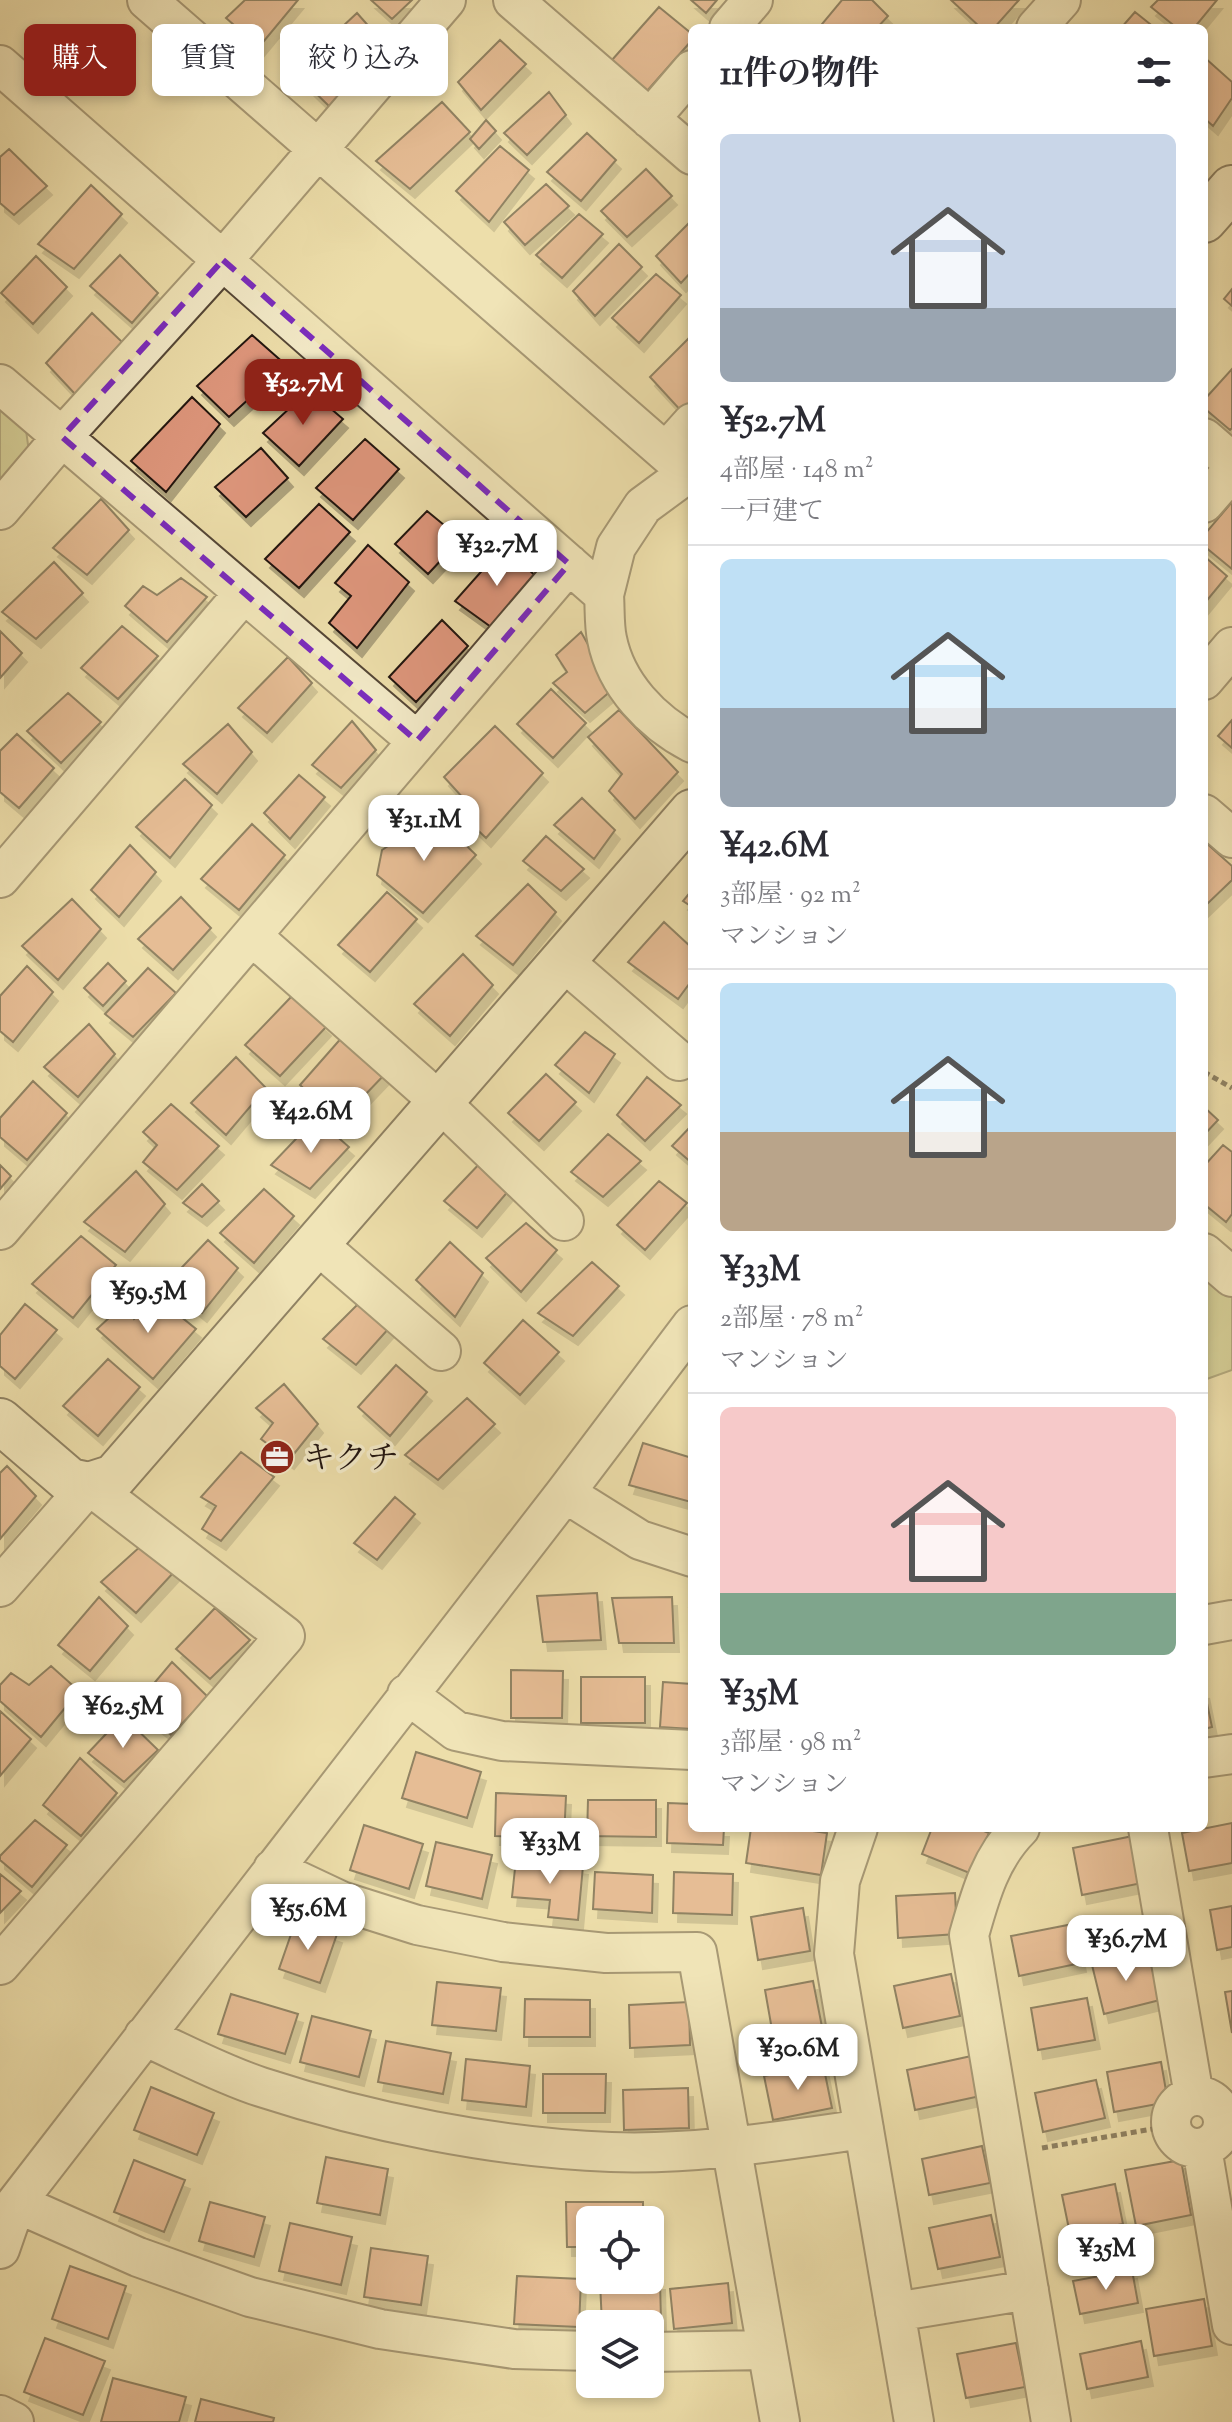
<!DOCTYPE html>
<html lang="ja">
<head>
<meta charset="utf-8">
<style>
	:root { --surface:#fff; --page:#f2f2f3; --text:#2b2b33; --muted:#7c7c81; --line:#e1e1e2; --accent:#8f2418 }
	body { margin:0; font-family:"Sorts Mill Goudy","Noto Serif JP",serif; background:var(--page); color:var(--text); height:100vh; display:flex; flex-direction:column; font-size:30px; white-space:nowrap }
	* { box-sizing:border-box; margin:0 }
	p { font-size:26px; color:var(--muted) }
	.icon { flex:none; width:44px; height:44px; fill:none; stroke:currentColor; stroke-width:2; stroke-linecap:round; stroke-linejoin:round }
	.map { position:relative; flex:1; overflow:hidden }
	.sheet { position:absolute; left:688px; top:24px; width:520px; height:1808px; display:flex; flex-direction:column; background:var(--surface); border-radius:12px; box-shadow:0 4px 12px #0003 }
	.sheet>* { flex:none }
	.top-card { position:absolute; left:24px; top:24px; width:544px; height:72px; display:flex; gap:16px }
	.fabs { position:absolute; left:576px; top:2206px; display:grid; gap:16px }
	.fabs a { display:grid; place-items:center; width:88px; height:88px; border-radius:12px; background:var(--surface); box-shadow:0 4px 12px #0003; font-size:40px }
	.price { position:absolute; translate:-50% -68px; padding:0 18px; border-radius:16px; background:#fff; color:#222; font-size:26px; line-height:52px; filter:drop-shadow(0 2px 4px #0008) }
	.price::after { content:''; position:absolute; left:50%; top:48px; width:24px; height:18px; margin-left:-12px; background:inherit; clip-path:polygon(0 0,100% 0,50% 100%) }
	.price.active { background:var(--accent); color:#fff }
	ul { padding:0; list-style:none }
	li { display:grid; align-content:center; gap:16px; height:424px; padding:0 32px }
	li+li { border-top:2px solid var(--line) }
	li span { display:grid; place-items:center; height:248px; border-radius:12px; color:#555 }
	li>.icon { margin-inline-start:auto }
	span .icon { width:144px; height:144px; fill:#fffc; stroke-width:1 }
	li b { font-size:34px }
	h2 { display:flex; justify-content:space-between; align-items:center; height:96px; padding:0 32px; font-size:34px }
	.pill { padding:0 28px; border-radius:12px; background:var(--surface); box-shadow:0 4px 12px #0003; font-size:28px; line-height:72px }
	.pill.active { background:var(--accent); color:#fff }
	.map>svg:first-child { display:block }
</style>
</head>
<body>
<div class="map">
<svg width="1232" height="2422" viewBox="0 0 1232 2422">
	<defs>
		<filter id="shadow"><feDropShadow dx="5" dy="9" stdDeviation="0" flood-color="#0004"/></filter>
	</defs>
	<rect width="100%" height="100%" fill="#eddeaa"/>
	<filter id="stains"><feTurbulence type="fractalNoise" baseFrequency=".0025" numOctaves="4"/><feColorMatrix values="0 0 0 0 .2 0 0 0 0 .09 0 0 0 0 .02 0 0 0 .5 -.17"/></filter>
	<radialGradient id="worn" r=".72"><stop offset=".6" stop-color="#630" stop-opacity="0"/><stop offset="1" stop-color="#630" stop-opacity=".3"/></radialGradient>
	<path fill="#bdc086" stroke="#6f6a4b" stroke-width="2" d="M0 409 26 430 29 452 0 485Z
		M1204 1274 1232 1297V1370L1204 1380Z"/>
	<path fill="#de967c" stroke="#211410" stroke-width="2" filter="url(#shadow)" d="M245 0H298L259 47 226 18Z
		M371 0H412L392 19Z
		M691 0H717L706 13Z
		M842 0H872L888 16 877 28H827L822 24Z
		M951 0H1019L994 28H981Z
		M1158 0H1217L1194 28H1177L1151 7Z
		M659 7 692 34V40L647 91 612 60Z
		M1135 12 1155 28H1121Z
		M357 13 387 47 332 109 294 72Z
		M500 40 526 64 481 110 458 82Z
		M1204 57 1232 82V98L1213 126 1204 118Z
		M549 92 566 115 527 155 504 133Z
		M442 102 470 132 410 189 376 161Z
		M486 120 496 131 479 149 470 139Z
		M587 133 616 160 581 201 547 172Z
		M500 146 529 170 489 222 456 191Z
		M9 149 47 186 14 215 0 203V157Z
		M646 169 672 196 627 237 601 211Z
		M546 184 569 206 525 245 504 222Z
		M91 185 122 214 74 269 38 244Z
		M579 214 603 234 562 278 536 255Z
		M692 220V271L681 283 656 256Z
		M619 244 642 267 595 316 573 291Z
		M120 255 158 293 132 323 90 286Z
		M36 256 67 287 33 324 1 293Z
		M656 274 681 295 639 343 612 318Z
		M1232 289V306L1224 299Z
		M92 313 122 342 75 394 46 363Z
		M252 335 286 365 229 417 197 386Z
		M692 335V402L683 413 650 377Z
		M1232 369V428L1230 430 1204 408V400Z
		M309 390 343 419 299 466 263 433Z
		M192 397 220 424 166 492 131 461Z
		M365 439 399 469 353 520 316 488Z
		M261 448 288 478 246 517 215 487Z
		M101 499 129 530 87 575 53 548Z
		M1232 502V569L1204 546V535Z
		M319 504 350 532 299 588 265 559Z
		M427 511 461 539 428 574 395 544Z
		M368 545 409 582 357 648 329 623 351 596 335 583Z
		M503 547 538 578 491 627 455 601Z
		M1204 556 1227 576 1204 604Z
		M54 562 83 593 36 639 2 612Z
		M181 578 207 597 167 642 125 606 143 586 157 595Z
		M442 620 468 646 416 702 389 677Z
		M122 626 158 656 118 699 81 668Z
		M0 631 22 653 0 678Z
		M581 632 613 689 585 713 553 683 567 672 556 655Z
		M288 657 312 683 267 733 238 708Z
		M551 689 586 723 553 758 517 724Z
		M68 693 101 722 61 763 27 731Z
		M619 710 678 772 635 819 609 791 622 774 588 737Z
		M1232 720V748L1218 736Z
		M352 721 376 750 341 788 312 765Z
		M228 724 252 752 217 794 183 764Z
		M495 726 543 773 486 838 465 818 474 810 444 777Z
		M17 734 54 768 19 808 0 792V751Z
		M299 775 325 797 290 839 264 813Z
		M185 779 212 805 170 858 136 827Z
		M582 798 615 830 594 859 554 825Z
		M435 815 476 855 423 913 377 875 382 850Z
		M252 824 285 855 239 910 201 879Z
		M546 836 584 869 561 891 523 861Z
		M1204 841 1232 866V880L1204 907Z
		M130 845 156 872 119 917 91 890Z
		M528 884 556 912 513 965 476 936Z
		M692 890V907L683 901Z
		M387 892 417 919 370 972 338 945Z
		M181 897 211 928 173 970 138 939Z
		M72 899 101 929 58 980 22 946Z
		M664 922 692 948V980L678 999 628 962Z
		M463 954 493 985 450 1036 414 1004Z
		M108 963 126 981 103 1006 84 988Z
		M27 966 53 992 13 1042 0 1031V996Z
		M148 968 176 993 133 1037 105 1014Z
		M292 996 326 1027 280 1076 245 1045Z
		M89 1024 115 1054 78 1097 44 1067Z
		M585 1032 615 1054 589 1093 555 1065Z
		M344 1035 386 1073 339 1122 300 1085Z
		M236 1057 266 1088 226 1135 191 1103Z
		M546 1074 576 1102 539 1141 508 1113Z
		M647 1077 681 1105 645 1141 617 1115Z
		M33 1081 67 1113 27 1160 0 1137V1118Z
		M171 1104 219 1146 177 1190 143 1162 157 1145 143 1132Z
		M1204 1107 1218 1120 1204 1135Z
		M316 1118 349 1147 310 1189 271 1165Z
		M692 1125V1163L672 1146Z
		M608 1134 641 1161 603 1197 571 1172Z
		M1223 1145 1232 1152V1214L1226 1222 1204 1204V1166Z
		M483 1160 510 1189 477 1228 444 1201Z
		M0 1165 11 1176 0 1189Z
		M136 1171 165 1204 125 1252 84 1222Z
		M659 1181 687 1203 645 1250 617 1225Z
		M202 1184 219 1201 202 1217 183 1203Z
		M264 1189 294 1216 254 1263 220 1233Z
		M526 1223 557 1250 521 1292 486 1258Z
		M81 1236 116 1265 73 1318 32 1284Z
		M208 1240 238 1268 202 1313 166 1284Z
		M450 1242 483 1273 455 1317 416 1280Z
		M592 1262 619 1286 573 1336 538 1313Z
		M159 1299 196 1329 153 1379 97 1329 124 1304 134 1319Z
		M360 1302 390 1327 356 1365 323 1339Z
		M25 1304 57 1330 15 1379 0 1366V1335Z
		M523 1320 559 1352 520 1395 484 1363Z
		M108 1359 140 1387 98 1436 63 1406Z
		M396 1365 427 1392 390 1436 358 1407Z
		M284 1384 318 1424 289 1460 261 1439 273 1423 256 1408Z
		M467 1398 495 1424 438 1480 405 1455Z
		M643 1443 692 1458 691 1502 629 1485Z
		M241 1452 274 1477 221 1541 202 1529 216 1506 201 1497Z
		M7 1466 36 1496 0 1539V1473Z
		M395 1497 415 1514 377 1560 354 1543Z
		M143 1544 174 1572 136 1613 101 1582Z
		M597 1593 601 1640 543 1642 537 1596Z
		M99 1597 128 1626 90 1671 58 1645Z
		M672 1597 674 1643H619L612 1598Z
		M215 1608 250 1640 210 1679 176 1649Z
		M689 1608H692V1650Z
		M172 1662 208 1697 171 1735 134 1707Z
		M51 1666 79 1691 41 1737 0 1701V1685L11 1673 29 1685Z
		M511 1670 563 1671 562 1718H511Z
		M581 1677H645V1723H581Z
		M663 1682 692 1684V1729L660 1727Z
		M1204 1689 1212 1727 1204 1729Z
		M0 1711 31 1739 0 1776Z
		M123 1716 158 1750 124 1782 88 1753Z
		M416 1752 481 1772 467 1818 402 1798Z
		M80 1758 117 1793 81 1836 43 1805Z
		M496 1793 566 1796 564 1838 495 1836Z
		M588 1800H656V1837L587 1836Z
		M668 1803 692 1804V1828H724L723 1845 667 1843Z
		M35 1820 67 1845 32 1887 0 1860V1856Z
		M1232 1823V1863L1189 1871 1182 1833Z
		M364 1825 423 1844 409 1889 350 1870Z
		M751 1828H791L827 1833 821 1875 746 1863Z
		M932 1828H976L989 1833 972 1874 922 1854Z
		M1133 1836 1142 1883 1082 1895 1073 1848Z
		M436 1842 492 1855 482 1899 426 1886Z
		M516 1859 583 1866 578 1920 548 1917 550 1900 512 1897Z
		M595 1872 653 1875 652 1913 593 1909Z
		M674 1872 733 1874 732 1915 673 1913Z
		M0 1874 21 1891 0 1913Z
		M955 1893 957 1934 898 1938 896 1896Z
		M1232 1906V1947L1217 1950 1210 1910Z
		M803 1908 810 1951 758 1960 751 1917Z
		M296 1920 337 1934 320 1983 279 1969Z
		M1073 1924 1081 1963 1019 1976 1011 1936Z
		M1148 1952 1160 2000 1104 2014 1092 1965Z
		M951 1974 960 2016 903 2028 894 1986Z
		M813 1981 823 2032 774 2041 765 1990Z
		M437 1982 501 1988 496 2031 432 2025Z
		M1232 1991V2033L1225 1992Z
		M231 1994 298 2014 285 2054 218 2034Z
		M1087 1998 1095 2040 1038 2050 1031 2008Z
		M525 1999 590 2000V2037H524Z
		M689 2002 690 2045 630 2048 629 2005Z
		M312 2016 371 2031 359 2077 300 2062Z
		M386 2041 451 2053 443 2094 378 2082Z
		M976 2055 985 2095 915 2110 907 2070Z
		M466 2059 530 2066 526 2107 462 2100Z
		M1161 2062 1168 2102 1114 2112 1107 2072Z
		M823 2064 832 2108 773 2120 764 2076Z
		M543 2074H606L605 2113H543Z
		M1096 2080 1105 2118 1043 2132 1035 2093Z
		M151 2087 214 2113 197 2155 134 2130Z
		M688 2088 689 2128 624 2130 623 2090Z
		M982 2146 990 2183 929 2195 922 2159Z
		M326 2157 388 2169 380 2215 317 2203Z
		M134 2160 185 2180 164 2232 114 2212Z
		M1181 2160 1191 2215 1136 2226 1125 2170Z
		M1115 2184 1123 2224 1070 2234 1062 2195Z
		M210 2202 265 2217 254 2257 199 2241Z
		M566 2202H643V2220H590V2247H567Z
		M991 2215 1000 2257 938 2269 929 2228Z
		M290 2223 352 2237 341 2285 279 2271Z
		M371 2248 428 2256 421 2305 364 2297Z
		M70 2266 126 2286 108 2339 52 2319Z
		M1132 2270 1138 2303 1080 2314 1073 2281Z
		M517 2276 581 2279 579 2327 514 2324Z
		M660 2281 661 2321 602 2324 600 2282Z
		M728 2283 732 2323 674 2329 670 2289Z
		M1204 2299 1212 2346 1154 2356 1146 2309Z
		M45 2338 105 2361 83 2415 24 2392Z
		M1141 2341 1148 2377 1087 2389 1080 2354Z
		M1016 2343 1025 2387 966 2398 957 2354Z
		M113 2378 186 2397 179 2422H101Z
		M201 2399 274 2418 273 2422H195Z"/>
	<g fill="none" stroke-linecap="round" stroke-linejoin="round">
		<g stroke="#544636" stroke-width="42">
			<path id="street" d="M147 0 687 471
				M513 0 692 155
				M729 28 753 0
				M1036 28 1061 0
				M0 65 604 595C605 609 604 625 607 639 616 685 652 722 692 743
				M650 119 692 70
				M0 384 417 741
				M1204 438 1232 462
				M666 452 692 423
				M1204 503 1232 471
				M0 510 62 437 223 260 446 0
				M604 595 616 547 643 506 692 470
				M1204 680 1232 647
				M1204 814 1232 838
				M0 878 244 593
				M252 936 440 1102 564 1221
				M563 961 679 1061
				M0 1230 569 564
				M317 1244 441 1351
				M1204 1253 1232 1277
				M565 1493 640 1540 692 1557
				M0 1587 89 1485 285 1636 0 1965
				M1204 1625 1232 1620
				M407 1694 456 1731 502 1741 692 1750
				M1204 1758 1232 1754
				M858 1828 840 1881 834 1954 914 2422
				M1020 1828C990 1858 980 1896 969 1935L1051 2422
				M1148 1828 1194 2096
				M273 1869 341 1901 417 1925 503 1942 606 1953 697 1952 780 2422
				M144 2036C182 2053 221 2074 261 2087 368 2122 498 2148 611 2152 696 2155 780 2141 864 2129
				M1171 2122a26 26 0 1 1 52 0a26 26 0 1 1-52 0Z
				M1202 2148 1232 2325
				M16 2203 138 2257 250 2297 380 2329 514 2349 590 2351
				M0 2249 16 2203 565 1493 692 1325
				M895 2312 1029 2290
				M650 2352 767 2350
				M0 2415 14 2422"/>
		</g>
		<g stroke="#211410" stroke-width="48">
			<path id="secondary" d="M1204 220 1232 188
				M0 1421 70 1481 89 1485 114 1477 692 812"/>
		</g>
		<path stroke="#211410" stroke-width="5" stroke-dasharray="6 4" stroke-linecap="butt" d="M1204 1072 1232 1088
			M1042 2148 1170 2126"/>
		<use href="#street" stroke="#f3eac8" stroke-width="38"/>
		<use href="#secondary" stroke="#f3eac8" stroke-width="44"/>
	</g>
	<path d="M0 0H1232V2422H0ZM223 260 569 564 417 741 62 437Z" fill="#eddeaa" fill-opacity=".55" fill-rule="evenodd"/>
	<path fill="none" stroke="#7b2cbf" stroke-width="6" stroke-dasharray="16 10" stroke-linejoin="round" d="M223 260 569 564 417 741 62 437Z"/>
	<defs>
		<g id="office-disc" transform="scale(1.8)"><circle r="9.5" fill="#8f2418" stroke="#f3eac8"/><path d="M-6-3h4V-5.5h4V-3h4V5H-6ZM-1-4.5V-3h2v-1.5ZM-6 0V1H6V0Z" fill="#fff"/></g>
	</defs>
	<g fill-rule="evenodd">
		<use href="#office-disc" x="277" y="1457"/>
	</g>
	<g text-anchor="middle" stroke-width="7" stroke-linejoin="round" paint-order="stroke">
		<g font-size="32" fill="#211410" stroke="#f3eac8" text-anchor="start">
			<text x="303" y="1468">キクチ</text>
		</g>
	</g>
	<rect width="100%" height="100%" filter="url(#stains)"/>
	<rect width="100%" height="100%" fill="url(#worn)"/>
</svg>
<div class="fabs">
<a><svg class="icon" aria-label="locate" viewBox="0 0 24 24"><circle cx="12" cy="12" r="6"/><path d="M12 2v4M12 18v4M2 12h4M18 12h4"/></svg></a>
<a><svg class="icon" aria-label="layers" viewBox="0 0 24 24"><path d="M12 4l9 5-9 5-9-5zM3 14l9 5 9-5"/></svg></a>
</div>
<b class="price active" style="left:303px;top:427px">¥52.7M</b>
<b class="price" style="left:497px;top:588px">¥32.7M</b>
<b class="price" style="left:424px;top:863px">¥31.1M</b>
<b class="price" style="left:311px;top:1155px">¥42.6M</b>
<b class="price" style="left:148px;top:1335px">¥59.5M</b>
<b class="price" style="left:123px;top:1750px">¥62.5M</b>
<b class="price" style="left:550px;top:1886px">¥33M</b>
<b class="price" style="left:308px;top:1952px">¥55.6M</b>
<b class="price" style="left:1126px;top:1983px">¥36.7M</b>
<b class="price" style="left:798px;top:2092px">¥30.6M</b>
<b class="price" style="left:1106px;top:2292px">¥35M</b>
<div class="top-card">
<a class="pill active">購入</a>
<a class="pill">賃貸</a>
<a class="pill">絞り込み</a>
</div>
<section class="sheet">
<h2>11件の物件<svg class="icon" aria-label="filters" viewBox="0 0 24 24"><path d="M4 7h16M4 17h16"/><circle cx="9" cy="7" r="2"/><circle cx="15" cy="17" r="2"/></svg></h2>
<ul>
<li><span style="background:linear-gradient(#c9d6e8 70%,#9aa5b1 0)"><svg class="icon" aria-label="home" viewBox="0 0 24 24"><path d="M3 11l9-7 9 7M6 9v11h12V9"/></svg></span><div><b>¥52.7M</b><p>4部屋 · 148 m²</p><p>一戸建て</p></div></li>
<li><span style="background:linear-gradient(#bfe0f5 60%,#9aa5b1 0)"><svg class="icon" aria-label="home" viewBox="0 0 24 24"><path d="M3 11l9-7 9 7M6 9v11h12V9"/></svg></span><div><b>¥42.6M</b><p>3部屋 · 92 m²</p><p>マンション</p></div></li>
<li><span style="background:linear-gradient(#bfe0f5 60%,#b9a48a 0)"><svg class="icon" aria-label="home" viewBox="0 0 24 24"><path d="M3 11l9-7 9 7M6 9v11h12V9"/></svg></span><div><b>¥33M</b><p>2部屋 · 78 m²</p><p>マンション</p></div></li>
<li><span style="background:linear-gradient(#f6c9c9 75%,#7fa58c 0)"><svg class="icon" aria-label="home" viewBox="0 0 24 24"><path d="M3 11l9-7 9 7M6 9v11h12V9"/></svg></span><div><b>¥35M</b><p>3部屋 · 98 m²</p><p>マンション</p></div></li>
</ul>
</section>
</div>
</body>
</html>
